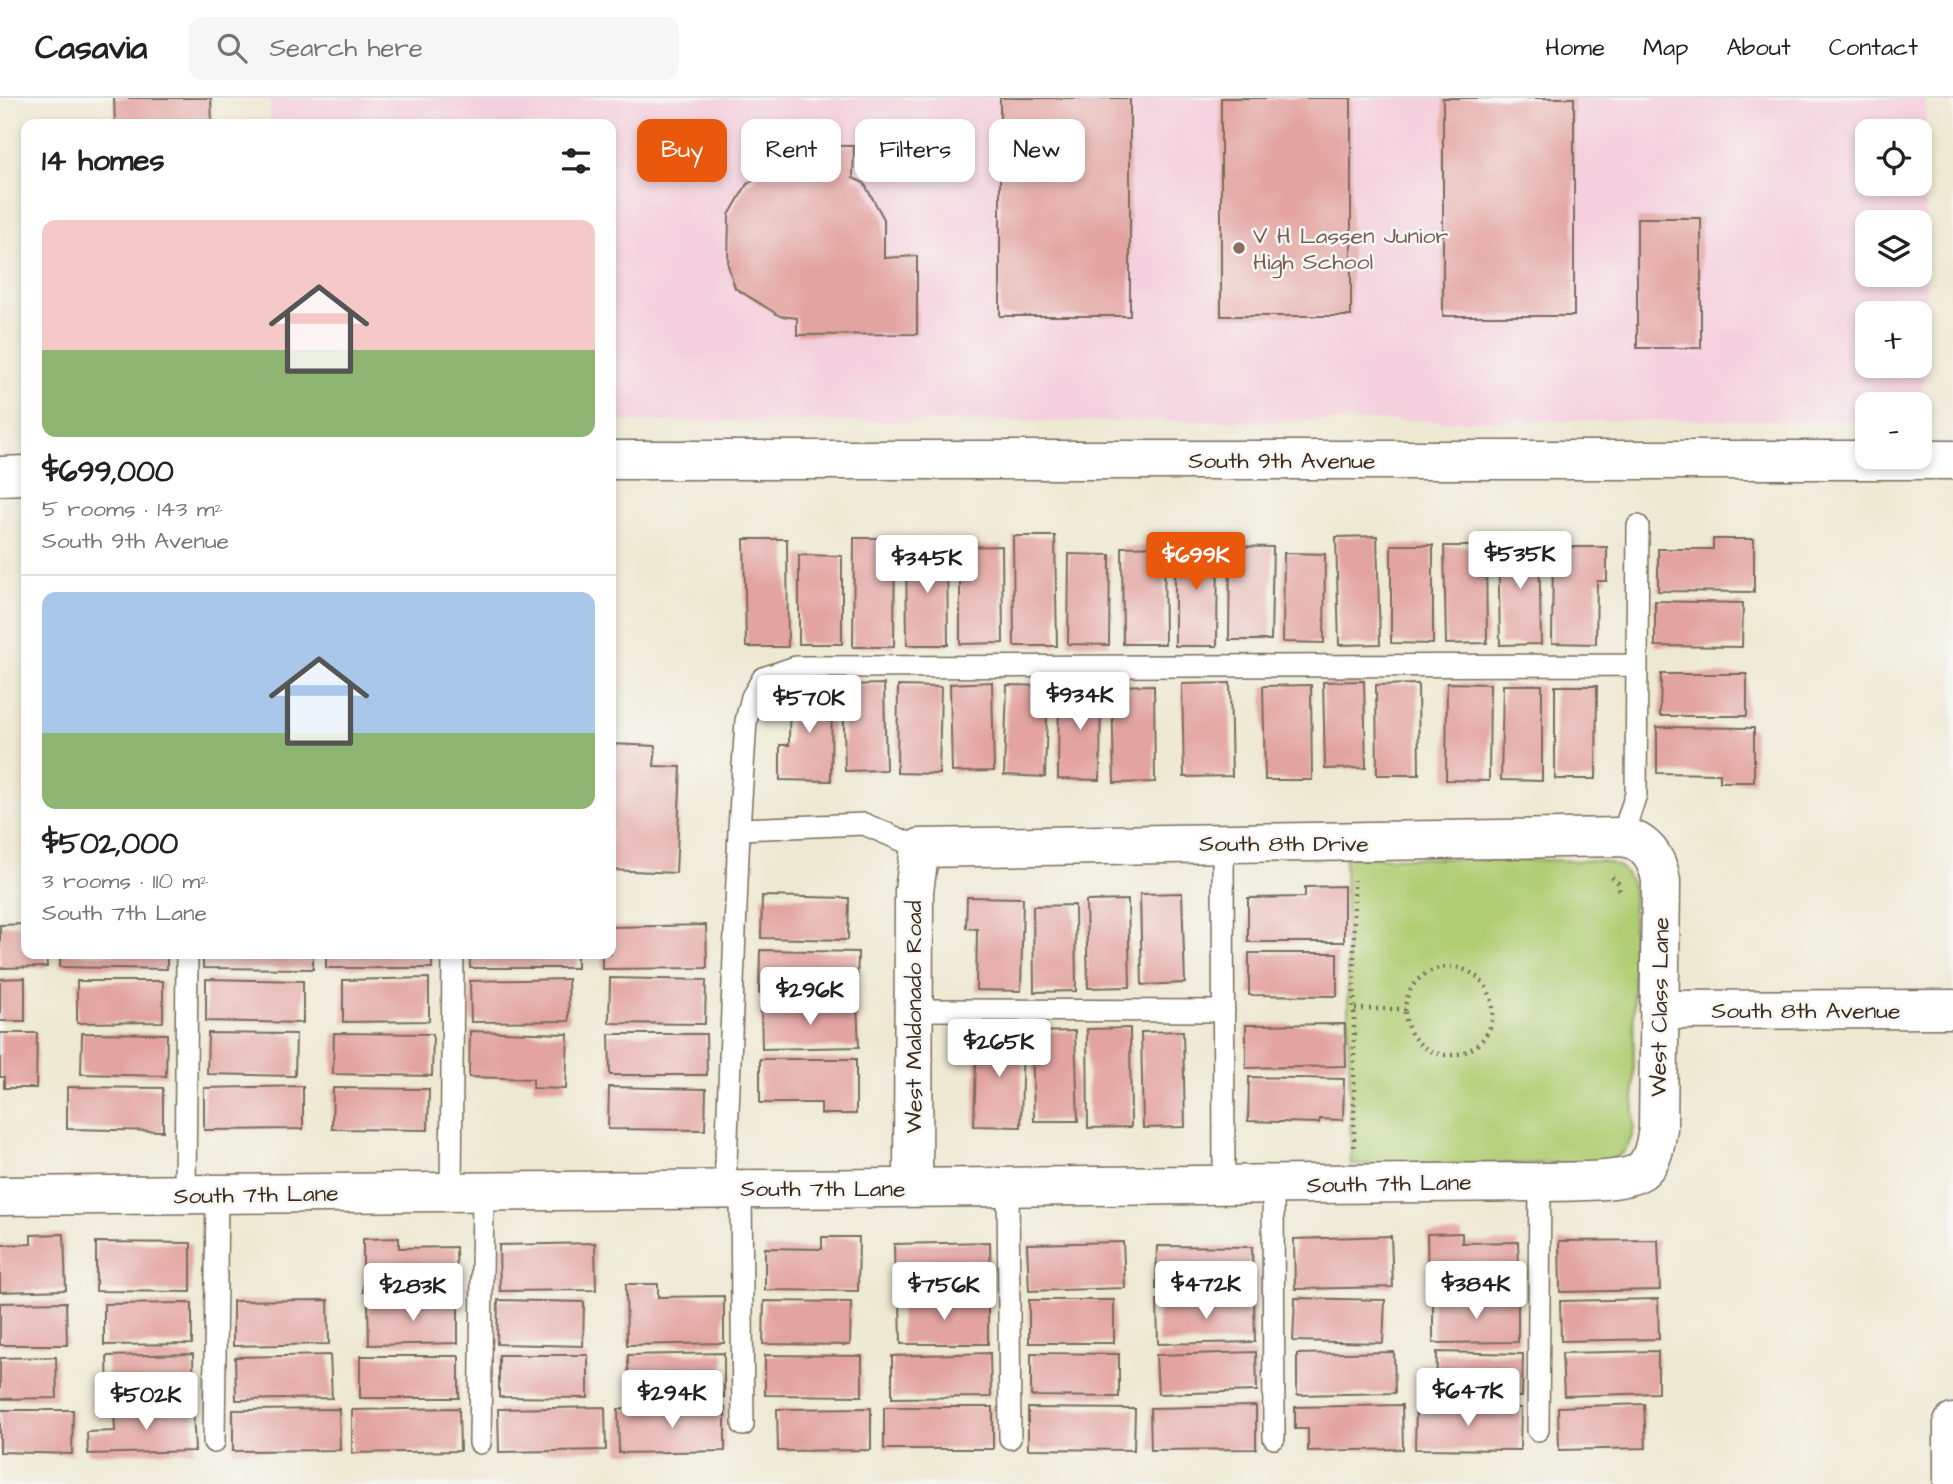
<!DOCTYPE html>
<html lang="en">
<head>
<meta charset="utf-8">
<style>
	:root { --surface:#fff; --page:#f6f6f6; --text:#222; --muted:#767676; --line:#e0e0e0; --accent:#ea580c }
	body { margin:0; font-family:"Architects Daughter",sans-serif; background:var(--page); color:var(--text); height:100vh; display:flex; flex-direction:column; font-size:26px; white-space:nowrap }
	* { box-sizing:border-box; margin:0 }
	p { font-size:23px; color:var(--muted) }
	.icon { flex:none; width:38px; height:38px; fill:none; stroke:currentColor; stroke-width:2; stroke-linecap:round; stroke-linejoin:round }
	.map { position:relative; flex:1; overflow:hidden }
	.drawer { position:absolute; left:21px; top:21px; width:595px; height:840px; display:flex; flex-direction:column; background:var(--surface); border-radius:14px; box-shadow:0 4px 10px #0003 }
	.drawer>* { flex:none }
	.hud { position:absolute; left:637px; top:21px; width:665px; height:63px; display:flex; gap:14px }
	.fabs { position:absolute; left:1855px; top:21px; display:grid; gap:14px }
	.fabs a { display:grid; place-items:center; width:77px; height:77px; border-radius:14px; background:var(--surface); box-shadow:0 4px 10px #0003; font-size:35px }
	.price { position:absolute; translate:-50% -60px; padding:0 16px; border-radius:7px; background:#fff; color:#222; font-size:23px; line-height:46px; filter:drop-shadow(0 2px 4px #0008) }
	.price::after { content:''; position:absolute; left:50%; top:42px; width:21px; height:16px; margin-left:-10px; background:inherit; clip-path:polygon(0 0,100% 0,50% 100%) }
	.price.current { background:var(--accent); color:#fff }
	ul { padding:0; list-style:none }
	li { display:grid; align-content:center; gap:14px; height:371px; padding:0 21px }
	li+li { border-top:2px solid var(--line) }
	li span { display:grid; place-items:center; height:217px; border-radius:14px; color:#555 }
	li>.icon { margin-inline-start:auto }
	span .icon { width:126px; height:126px; fill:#fffc; stroke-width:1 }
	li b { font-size:30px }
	h2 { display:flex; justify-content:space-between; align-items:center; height:84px; padding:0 21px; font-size:30px }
	.chip { padding:0 24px; border-radius:14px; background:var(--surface); box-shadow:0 4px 10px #0003; font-size:24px; line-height:63px }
	.chip.current { background:var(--accent); color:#fff }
	header { display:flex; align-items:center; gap:42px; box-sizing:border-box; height:98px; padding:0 35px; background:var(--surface); border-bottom:2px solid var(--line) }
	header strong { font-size:33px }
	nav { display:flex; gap:38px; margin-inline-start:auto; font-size:24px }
	.search { width:490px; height:63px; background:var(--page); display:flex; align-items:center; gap:18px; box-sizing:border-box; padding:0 24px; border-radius:14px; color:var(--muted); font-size:26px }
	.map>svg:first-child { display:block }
</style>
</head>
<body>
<header>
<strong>Casavia</strong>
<div class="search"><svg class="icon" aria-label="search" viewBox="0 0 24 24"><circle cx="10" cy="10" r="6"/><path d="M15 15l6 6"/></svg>Search here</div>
<nav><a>Home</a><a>Map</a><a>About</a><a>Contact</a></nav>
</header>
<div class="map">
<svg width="1953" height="1386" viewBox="0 0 1953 1386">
	<rect width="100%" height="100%" fill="#f6f6f2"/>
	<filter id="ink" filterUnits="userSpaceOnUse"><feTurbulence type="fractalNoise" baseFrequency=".0143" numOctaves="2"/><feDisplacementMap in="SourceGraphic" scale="14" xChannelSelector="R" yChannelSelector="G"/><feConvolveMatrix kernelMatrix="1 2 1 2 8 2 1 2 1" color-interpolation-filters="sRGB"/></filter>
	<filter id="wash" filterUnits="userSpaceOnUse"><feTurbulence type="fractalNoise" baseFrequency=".00686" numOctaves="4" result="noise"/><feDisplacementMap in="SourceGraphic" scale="28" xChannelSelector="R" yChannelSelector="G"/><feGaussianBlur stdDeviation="1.57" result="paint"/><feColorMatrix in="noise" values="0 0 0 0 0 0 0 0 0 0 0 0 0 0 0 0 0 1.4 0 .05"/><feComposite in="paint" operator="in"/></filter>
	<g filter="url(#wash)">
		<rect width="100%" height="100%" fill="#eee9d3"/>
		<path fill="#f4cfdd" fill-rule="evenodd" d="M270 0H1926V276L1920 298 1912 306H1867V322L611 324V26H270ZM1867 33H1920V86H1867ZM1867 124H1920V177H1867ZM1867 215H1920V268H1867Z"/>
		<path fill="#b1cd73" stroke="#767c48" stroke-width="2" d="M1345 759 1602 763C1621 766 1628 774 1633 792L1634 1030C1628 1056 1621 1060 1596 1065L1351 1067Z"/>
		<g id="blocks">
			<path fill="#e3a4a1" d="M114 0H211L212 26H115Z
				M1000 0H1130V218H1000Z
				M1221 0H1351V218H1221Z
				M1443 0H1574V218H1443Z
				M758 47 854 48 853 80 864 85 884 121V160L917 158V236L797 237V220L780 218 735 190 728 167 729 117 747 86 758 80Z
				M1637 120H1701V250H1637Z
				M1013 438H1055L1057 548H1014Z
				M1377 438 1380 546 1339 547 1336 439Z
				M1175 439 1218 440 1217 548H1175Z
				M1539 439 1541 546 1500 547 1498 440Z
				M854 440H895L894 549H853Z
				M744 441H787L788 549H746Z
				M1713 441H1754V494L1658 493V451H1713Z
				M1391 447H1433V546L1391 545Z
				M906 448H947L948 547H907Z
				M1002 448 1003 545 960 546V449Z
				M1164 448 1165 546H1123L1122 449Z
				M1230 448 1273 449 1271 542H1229Z
				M1444 448H1486L1487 545 1446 546Z
				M1553 449H1607V483H1597L1596 546 1552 545Z
				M1284 455 1325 456 1324 545 1283 544Z
				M1069 456 1110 457 1109 547 1068 546Z
				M799 457 842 458V546H799Z
				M1655 503 1743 505 1742 549 1655 548Z
				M1661 576H1747V618H1660Z
				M1364 583 1366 670 1325 671 1323 584Z
				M992 584 994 673 952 674 950 586Z
				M1230 585 1232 678 1184 679 1182 586Z
				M1447 585 1490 586 1489 683 1446 682Z
				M790 586 832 587 831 683 780 682V647H789Z
				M884 586 886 672 845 673 843 587Z
				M1059 586H1101L1100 682 1058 681Z
				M1418 586 1419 677H1377L1376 587Z
				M1007 587 1048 588 1045 679 1004 677Z
				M1154 587 1155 684 1114 685 1112 588Z
				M1311 587 1312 682H1265L1263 588Z
				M1503 587H1542V683L1501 682Z
				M898 588 941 589 939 676 897 675Z
				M1555 588H1597L1596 681H1555Z
				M1657 629 1754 630V684H1720V676L1657 675Z
				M611 646 656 648 654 668 681 669 676 775 611 772Z
				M1344 788V844H1248V800L1305 799V789Z
				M1182 795 1185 885 1142 887 1140 796Z
				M762 798 849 800 848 842 761 840Z
				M967 799 1023 800 1021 893 976 892 977 831 966 830Z
				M1128 802 1130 889 1088 890 1086 803Z
				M1075 807 1076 893 1034 894 1033 808Z
				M26 826V856H46L47 869 0 870V827Z
				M706 827 707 870 602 871V856H611V829Z
				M760 852 858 854 857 897 759 895Z
				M1249 855H1337V898L1249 897Z
				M60 856H167V871L60 869Z
				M203 856H313V871L203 870Z
				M326 856H432V870H326Z
				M470 856H577V870H470Z
				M25 880V923H0V881Z
				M429 880V923L343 924V882Z
				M610 880 706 882 705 926 609 925Z
				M206 881 303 883V925L206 923Z
				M568 881 569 923 471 924 470 883Z
				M77 883H163V924L77 925Z
				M857 906 859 949 762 951 761 908Z
				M1345 926 1346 968 1246 970V927Z
				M1130 930 1131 1029 1088 1030 1087 931Z
				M470 933 568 936 566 991 533 990V981L469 979Z
				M977 933 1023 934 1021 1029 974 1028Z
				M1075 933 1078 1023H1034L1032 934Z
				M1183 933 1185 1029 1143 1030 1141 934Z
				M0 935H37L36 990H4V979H0Z
				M82 935 167 936 166 978 81 976Z
				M208 935 296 936 295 978 207 976Z
				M334 935 433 936 432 978 333 976Z
				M609 936H706L707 977H610Z
				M760 961H856V1016H821V1005H760Z
				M1249 979 1344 981 1343 1022 1320 1021 1319 1025 1248 1023Z
				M303 988V1031L204 1032V990Z
				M67 989 163 990V1033L67 1031Z
				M609 989 706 991 705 1032 608 1031Z
				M333 990 429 991 428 1032 332 1031Z
				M1462 1135V1145L1518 1144 1520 1189 1428 1191 1427 1136Z
				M64 1136 66 1192 0 1194V1147L31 1146V1137Z
				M1391 1138 1393 1189 1295 1191 1294 1141Z
				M822 1139H859L858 1193 765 1192V1150L822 1151Z
				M399 1140V1150L456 1149 457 1193 363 1194V1141Z
				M1658 1142 1660 1192 1560 1194 1559 1143Z
				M96 1144 191 1145V1194L96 1193Z
				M990 1144 991 1191 895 1193 894 1146Z
				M1123 1144 1125 1190 1029 1193 1027 1146Z
				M595 1145 596 1192 500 1193 499 1147Z
				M1157 1148 1252 1149 1253 1191H1156Z
				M626 1186H658V1199L724 1198V1245L627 1247Z
				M1295 1200 1385 1202 1383 1245 1293 1243Z
				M1254 1201 1255 1244 1158 1246 1157 1202Z
				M1518 1201V1244L1433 1245V1202Z
				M1658 1201 1659 1241 1561 1243 1560 1203Z
				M328 1202 329 1246 233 1248V1203Z
				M498 1202 584 1204 583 1248 497 1246Z
				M900 1202H988V1246H901Z
				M1029 1202H1114V1245H1029Z
				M458 1203V1245L369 1247 368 1205Z
				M764 1203 851 1204 850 1247 763 1246Z
				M66 1204 67 1247H0V1205Z
				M192 1205V1246L104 1247V1206Z
				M1658 1253V1295L1564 1298 1562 1255Z
				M1256 1254 1257 1293 1158 1296 1156 1257Z
				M1394 1254 1395 1295 1297 1297V1256Z
				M1437 1254 1523 1256 1522 1299 1436 1297Z
				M724 1255V1299L629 1301 628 1257Z
				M990 1255 991 1299 892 1300V1258Z
				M1031 1255 1119 1256V1299L1031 1298Z
				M193 1256 194 1300 108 1302 107 1258Z
				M330 1257 332 1300 236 1302 235 1259Z
				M499 1257H588V1300L499 1299Z
				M765 1257 862 1258V1298L765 1297Z
				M360 1258H459V1300H360Z
				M56 1259 57 1300 0 1301V1260Z
				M1644 1306 1646 1350 1559 1352 1558 1309Z
				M1402 1307 1403 1351 1308 1353V1331H1295V1309Z
				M1256 1308V1351L1151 1352 1150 1310Z
				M1416 1308 1521 1310 1520 1352 1415 1351Z
				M605 1309 606 1352 499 1354 498 1311Z
				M725 1309V1353L619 1355 618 1311Z
				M884 1309H993V1351H884Z
				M193 1310 195 1353 88 1356 87 1334 115 1333 114 1312Z
				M459 1310 460 1353 352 1355V1312Z
				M871 1310V1352L778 1353 777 1311Z
				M1028 1310 1135 1311 1134 1352 1028 1351Z
				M339 1311 340 1352 233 1353V1312Z
				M0 1312H73L72 1356 0 1354Z"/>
		</g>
	</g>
	<g filter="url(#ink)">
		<use href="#blocks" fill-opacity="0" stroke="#7a6d5d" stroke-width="2"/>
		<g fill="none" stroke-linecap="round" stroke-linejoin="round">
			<g stroke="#7a6d5d" stroke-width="24">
				<path id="service" d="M739 731 864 726 920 750
					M1622 739 1636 696 1638 428
					M1223 745 1224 1086
					M914 912 1224 913
					M1273 1086 1274 1340
					M1008 1088 1010 1340
					M725 1091 739 731 746 623 752 599 763 580 796 569 1637 567
					M741 1091 743 1327
					M451 1094 453 856
					M185 1096 187 856
					M1538 1332 1540 1084
					M214 1344 217 1096
					M480 1345 483 1093"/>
			</g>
			<g stroke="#7a6d5d" stroke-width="41">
				<path id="minor" d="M611 362H1953
					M0 378 26 377
					M1659 912 1953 911
					M0 1098 1540 1084C1562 1083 1628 1086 1643 1071 1654 1061 1656 1043 1658 1030L1661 783C1658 761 1645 742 1622 739L920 750 914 793 913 1089
					M1953 1386V1325"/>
			</g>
			<path stroke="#7a6d5d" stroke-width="4.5" stroke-dasharray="2 5" stroke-linecap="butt" d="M1612 779 1618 785 1620 795
				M1405 913a44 44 0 1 1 88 0a44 44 0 1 1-88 0Z
				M1355 911H1405
				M1354 1049V782"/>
			<use href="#service" stroke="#fff" stroke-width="21"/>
			<use href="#minor" stroke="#fff" stroke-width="38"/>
		</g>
	</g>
	<circle fill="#8d6e63" stroke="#f6f6f2" stroke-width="2.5" cx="1239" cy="150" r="7"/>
	<g text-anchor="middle" stroke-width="5" stroke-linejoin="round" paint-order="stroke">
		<g font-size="23" fill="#785e54" stroke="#f6f6f2" text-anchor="start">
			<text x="1253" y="145">V H Lassen Junior<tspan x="1253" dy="26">High School</tspan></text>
		</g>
		<g font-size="23" fill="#3b2a1e" stroke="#f6f6f2">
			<text x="1282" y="370">South 9th Avenue</text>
			<text x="1284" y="753">South 8th Drive</text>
			<text transform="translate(1659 909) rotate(-89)" y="8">West Class Lane</text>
			<text x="1806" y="920">South 8th Avenue</text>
			<text transform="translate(913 919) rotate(-90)" y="8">West Maldonado Road</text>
			<text transform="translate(1389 1085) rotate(-1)" y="8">South 7th Lane</text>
			<text x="823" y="1098">South 7th Lane</text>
			<text transform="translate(256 1096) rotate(-1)" y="8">South 7th Lane</text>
		</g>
	</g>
</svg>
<div class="fabs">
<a><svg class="icon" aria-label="locate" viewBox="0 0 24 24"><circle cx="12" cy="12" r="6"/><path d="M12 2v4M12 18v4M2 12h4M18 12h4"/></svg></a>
<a><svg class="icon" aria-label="layers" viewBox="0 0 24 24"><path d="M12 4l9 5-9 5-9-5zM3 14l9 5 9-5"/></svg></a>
<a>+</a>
<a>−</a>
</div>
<b class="price" style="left:1520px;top:493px">$535K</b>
<b class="price current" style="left:1196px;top:494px">$699K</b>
<b class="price" style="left:927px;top:497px">$345K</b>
<b class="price" style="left:1080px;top:634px">$934K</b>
<b class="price" style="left:809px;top:637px">$570K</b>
<b class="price" style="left:810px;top:929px">$296K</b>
<b class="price" style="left:999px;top:981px">$265K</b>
<b class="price" style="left:1206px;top:1223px">$472K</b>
<b class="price" style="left:1476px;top:1223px">$384K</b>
<b class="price" style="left:944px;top:1224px">$756K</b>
<b class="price" style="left:413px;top:1225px">$283K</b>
<b class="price" style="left:1468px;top:1330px">$647K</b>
<b class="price" style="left:672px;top:1332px">$294K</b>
<b class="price" style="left:146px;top:1334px">$502K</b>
<div class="hud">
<a class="chip current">Buy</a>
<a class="chip">Rent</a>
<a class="chip">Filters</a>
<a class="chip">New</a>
</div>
<section class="drawer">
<h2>14 homes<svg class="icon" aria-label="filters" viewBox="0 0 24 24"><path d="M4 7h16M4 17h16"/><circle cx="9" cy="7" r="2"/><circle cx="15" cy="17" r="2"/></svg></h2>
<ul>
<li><span style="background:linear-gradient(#f6c9c9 60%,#8fb573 0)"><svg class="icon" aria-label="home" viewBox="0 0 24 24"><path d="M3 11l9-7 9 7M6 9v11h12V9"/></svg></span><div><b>$699,000</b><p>5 rooms · 143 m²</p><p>South 9th Avenue</p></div></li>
<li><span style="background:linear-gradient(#a9c7e8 65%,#8fb573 0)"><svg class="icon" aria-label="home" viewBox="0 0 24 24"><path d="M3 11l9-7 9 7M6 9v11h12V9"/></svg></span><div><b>$502,000</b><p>3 rooms · 110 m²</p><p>South 7th Lane</p></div></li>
</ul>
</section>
</div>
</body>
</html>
